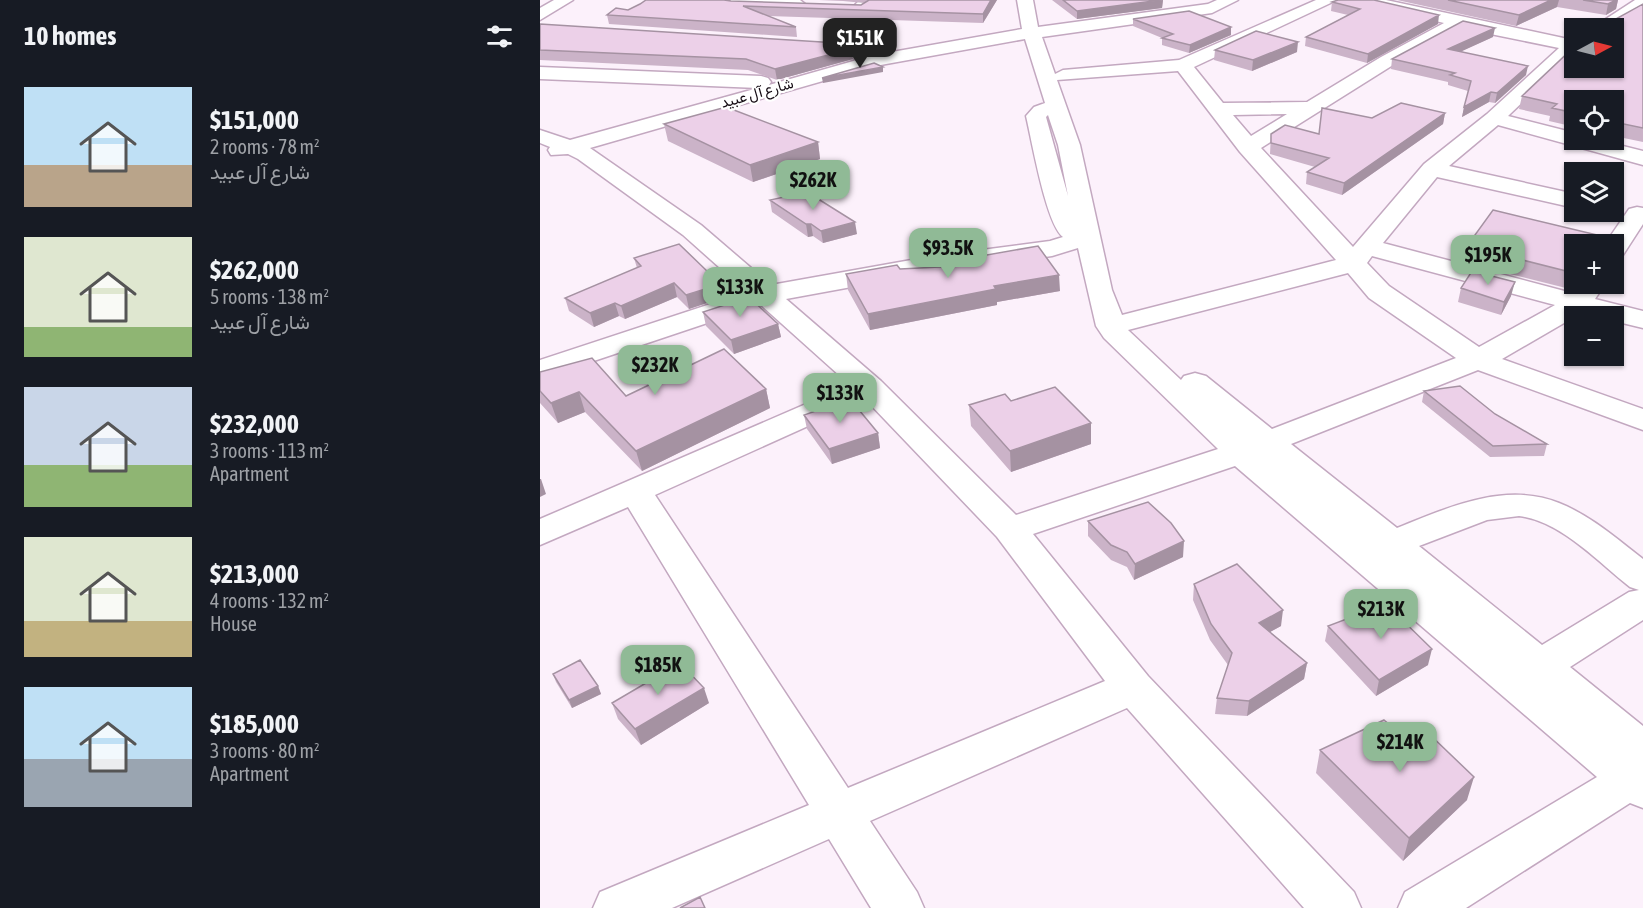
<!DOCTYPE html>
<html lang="en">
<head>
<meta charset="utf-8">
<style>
	:root { --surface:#171b24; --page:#242831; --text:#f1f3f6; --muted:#9ea1a6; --accent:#90ba96 }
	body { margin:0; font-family:"Asap Condensed",Vazirmatn,sans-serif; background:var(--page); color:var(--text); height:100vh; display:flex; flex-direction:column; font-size:22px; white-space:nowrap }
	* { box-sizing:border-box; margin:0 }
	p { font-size:20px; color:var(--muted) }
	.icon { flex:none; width:33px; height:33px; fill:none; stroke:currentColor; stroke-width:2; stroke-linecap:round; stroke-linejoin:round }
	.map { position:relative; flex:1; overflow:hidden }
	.sheet { display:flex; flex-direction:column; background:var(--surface); width:540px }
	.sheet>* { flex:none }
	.needle { width:39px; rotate:83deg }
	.tools { position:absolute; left:1024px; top:18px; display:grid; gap:12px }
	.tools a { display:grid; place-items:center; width:60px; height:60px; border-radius:0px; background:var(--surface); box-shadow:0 2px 4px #0004; font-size:30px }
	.price { position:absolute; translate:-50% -51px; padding:0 14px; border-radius:12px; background:var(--accent); color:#111; font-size:20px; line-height:39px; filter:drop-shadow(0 2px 3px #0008) }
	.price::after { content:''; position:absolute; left:50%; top:36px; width:18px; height:14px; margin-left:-9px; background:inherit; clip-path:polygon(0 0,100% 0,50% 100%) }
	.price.selected { background:#222; color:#fff }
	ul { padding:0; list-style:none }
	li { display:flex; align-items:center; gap:18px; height:150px; padding:0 24px }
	li span { display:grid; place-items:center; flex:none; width:168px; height:120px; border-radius:0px; color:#555 }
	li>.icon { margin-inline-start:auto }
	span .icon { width:72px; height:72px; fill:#fffc; stroke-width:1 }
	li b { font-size:26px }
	h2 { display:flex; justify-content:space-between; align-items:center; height:72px; padding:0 24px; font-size:26px }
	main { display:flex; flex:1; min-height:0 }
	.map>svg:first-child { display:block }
</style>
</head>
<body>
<main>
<section class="sheet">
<h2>10 homes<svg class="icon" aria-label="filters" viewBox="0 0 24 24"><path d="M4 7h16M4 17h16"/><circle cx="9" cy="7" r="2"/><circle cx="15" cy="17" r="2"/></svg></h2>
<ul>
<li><span style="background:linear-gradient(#bfe0f5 65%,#b9a48a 0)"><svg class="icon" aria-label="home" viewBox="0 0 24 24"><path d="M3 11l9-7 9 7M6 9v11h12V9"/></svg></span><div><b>$151,000</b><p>2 rooms · 78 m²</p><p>شارع آل عبيد</p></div></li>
<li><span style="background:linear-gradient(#dfe7d0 75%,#8fb573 0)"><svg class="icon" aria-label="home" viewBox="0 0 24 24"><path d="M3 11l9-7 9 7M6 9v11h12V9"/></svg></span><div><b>$262,000</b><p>5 rooms · 138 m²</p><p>شارع آل عبيد</p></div></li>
<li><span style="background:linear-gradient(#c9d6e8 65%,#8fb573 0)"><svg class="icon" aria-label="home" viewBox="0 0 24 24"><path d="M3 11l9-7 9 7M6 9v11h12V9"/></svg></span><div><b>$232,000</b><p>3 rooms · 113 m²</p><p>Apartment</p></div></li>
<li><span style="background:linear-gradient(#dfe7d0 70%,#c2b280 0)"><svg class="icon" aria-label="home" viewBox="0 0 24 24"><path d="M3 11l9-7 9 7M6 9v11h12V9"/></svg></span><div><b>$213,000</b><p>4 rooms · 132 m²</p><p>House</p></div></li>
<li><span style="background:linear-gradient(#bfe0f5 60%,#9aa5b1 0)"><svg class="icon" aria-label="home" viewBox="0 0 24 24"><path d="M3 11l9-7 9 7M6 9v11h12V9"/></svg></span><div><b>$185,000</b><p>3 rooms · 80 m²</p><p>Apartment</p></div></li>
</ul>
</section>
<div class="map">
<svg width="1103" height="908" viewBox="0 0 1103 908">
	<rect width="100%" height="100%" fill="#fcf1fb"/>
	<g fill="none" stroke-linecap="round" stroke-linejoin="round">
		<g stroke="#c3a8c0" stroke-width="3">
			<path id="minor" d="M14 0H33L0 20V8Z
				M160 0H260L265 4 257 9 168 5Z
				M320 0H337C326 15 312 24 314 44L335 55 482 29 477 0H493L498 27 668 4 677 0H698L672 13 502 37 515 74 523 70 639 60 776 0H797L654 67 683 103 767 102 841 57 904 23 820 3 818 0H846L1028 39 1035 37V52L968 116 1035 133V140H1059L1103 151V165L958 125 909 166 1035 194V208L897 177 843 243 1032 293 1039 284H1065L1055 299 1103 311V328L1074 321V316L1043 312 962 359 1103 409V430L938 370 751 444 857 528C907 508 965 481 1019 503 1050 515 1077 539 1103 559V620L1030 667 1103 726V808L1090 803 926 908H858L865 892 1057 777 695 466 493 534 608 676 814 892 821 908H764L587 708 330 821 377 892 384 908H331L289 839 132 908H53L60 892 269 805 88 507 0 545V519L310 385 221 305 0 379V360L207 292 143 235 38 159 28 154 11 155 8 150 10 147 0 143V130L30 140 218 88 0 79V67L221 76 228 78 231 82 229 85 317 60 300 51C288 32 307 12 320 0ZM921 28 1019 48 947 114 884 164 813 247 721 148 853 65ZM485 39 505 103 494 107 486 116C492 141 506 224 523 237L510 241 388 257 231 285 161 225 50 148 335 66ZM638 71 700 152 796 260 582 315 572 290 540 145 517 80ZM747 114 711 136 693 115ZM508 115 518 145 528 196 506 117ZM538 248 556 326 564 338 678 449 476 515 341 381 246 299 388 273 512 256ZM832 256 1015 305 939 347 849 286 827 263ZM808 273 829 298 916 358 732 429 666 376 655 373 644 376 641 380 588 330ZM326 400 457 537 565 681 308 788 115 495ZM979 516C1021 521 1058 562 1090 587L1099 590 1089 592 1002 645 879 546 947 520Z
				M1095 0H1103V9L1072 28H1052Z
				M1097 207 1103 208V224L1083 255 1074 258V244H1065L1089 209Z"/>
		</g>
		<use href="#minor" fill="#fff" fill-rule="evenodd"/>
	</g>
	<path fill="#cbb3c8" d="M279 0H457L443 23 228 16 256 27 257 37 69 24 67 15 88 10 191 1 321 5 324 3 303 1Z
		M512 0H623L622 8 537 19Z
		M857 0H1078L1076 9 1066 15 1017 7 976 26Z
		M792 2 898 24 827 63 765 46 766 37 808 15 791 11Z
		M1103 4V142L1074 136V100H1035V127L1009 121 1010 116 979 109 982 96 1076 19Z
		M593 19 691 35 649 53 622 45V38L593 26Z
		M0 24 311 49 313 59 237 80 208 70 0 60Z
		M953 37 921 51 986 75 955 103 949 102 922 117 928 91 908 85V82L851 69 852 59Z
		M675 50 757 52 712 71 674 60Z
		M905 113 903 124 802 195 766 184 767 172 775 167 730 154 731 134H779L832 118Z
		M124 124 278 142 280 159 213 182 128 141Z
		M230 200 317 234 283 243 273 236 268 237 232 212Z
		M1057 235 1054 244H1035V280L1030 289 923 262 927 246Z
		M447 255 520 291 457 302V305L330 330 308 290 306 274 360 269 412 266 411 257Z
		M94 258 168 272 191 281 194 294 149 309 137 297 85 319 79 316 54 327 29 311 25 298 97 268Z
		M921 288 971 296 961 315 918 302Z
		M163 312 238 324 241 337 194 354 166 326Z
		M0 372 86 396 226 389 230 408 102 471 45 412 18 423 0 403Z
		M884 391 955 414 1007 444 1004 456 950 457 882 402Z
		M471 401 551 444 471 472 431 426 429 405Z
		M264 415 338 433 340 448 292 464 267 429Z
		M548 521 643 557 594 580 587 567 571 560 548 536Z
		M654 584 741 626 730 632 767 663 764 679 707 716 675 714 677 698 688 665 670 640 653 600Z
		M788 626 888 665 836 696 785 641Z
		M13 674 58 686 61 694 32 708 16 682Z
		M72 703H169L101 745 78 719Z
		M780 750 927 800 863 861 776 773Z"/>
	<path fill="#a592a2" d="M451 0H457L443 23V14Z
		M623 0 622 8 537 19V11Z
		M1011 0H1019L1017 7 976 26 979 15Z
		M1076 0H1078L1076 9 1066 15 1068 4Z
		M899 15 898 24 827 63 828 54Z
		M691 27V35L649 53 650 45Z
		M955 28 953 37 907 58 908 49Z
		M758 42 757 52 712 71 713 60Z
		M311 49 313 59 237 80 235 69Z
		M988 66 986 75 955 103 957 93Z
		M343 67V72L283 83 282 78Z
		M951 92 949 102 922 117 924 107Z
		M905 113 903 124 802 195 804 183Z
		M278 142 280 159 213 182 210 165Z
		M315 222 317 234 283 243 281 231Z
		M266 224H271L273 236 268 237Z
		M1035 272V280L1030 289 1034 273Z
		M519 275 520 291 457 302V305L330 330 328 314 454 286Z
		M191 281 194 294 149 309 146 295Z
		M975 282 971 296 961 315 964 302Z
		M134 283 137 297 85 319 81 306Z
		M75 303 79 316 54 327 50 313Z
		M238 324 241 337 194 354 191 340Z
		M226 389 230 408 102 471 96 451Z
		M39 392 45 412 18 423 11 403Z
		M551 423V444L471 472 470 451Z
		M338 433 340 448 292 464 289 449Z
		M0 479H1L6 494 0 497Z
		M644 541 643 557 594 580 595 564Z
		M743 610 741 626 717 639 719 623Z
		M892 649 888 665 836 696 839 680Z
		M767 663 764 679 707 716 709 701Z
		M58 686 61 694 32 708 29 700Z
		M164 688 169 703 101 745 95 729Z
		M934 777 927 800 863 861 869 838Z"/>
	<path fill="#ecd0e8" stroke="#a592a2" stroke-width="1.5" d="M106 0H184L191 1 321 5 329 0H451L443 14 203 6 256 27 67 15 76 8 88 10 100 4Z
		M523 0H621L537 11Z
		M798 0H834L899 15 828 54 766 37 820 9 792 2Z
		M908 0H1011L979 15Z
		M1043 0H1076L1068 4Z
		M1103 4V128L1074 122V100H1035V113L1012 108 1017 104 982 96 1035 46V68H1074V28H1049L1064 19H1076Z
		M649 11 691 27 650 45 622 38 633 34 593 19Z
		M923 21 955 28 908 49 988 66 957 93 951 92 924 107 931 81 910 75 915 73 852 59Z
		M0 24 298 43 311 49 235 69 206 59 0 50Z
		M716 31 758 42 713 60 675 50Z
		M334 63 343 67 282 78Z
		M861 103 905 113 804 183 767 172 789 158 731 143V134L745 125 779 134 782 108 832 118Z
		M186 107 278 142 210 165 124 124Z
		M267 192 315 222 281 231 271 224H266L230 200Z
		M953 210 1057 235 1051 244H1035L1034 273 927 246Z
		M139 244 168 272 179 269 191 281 146 295 134 283 81 306 75 303 50 313 25 298 101 266 94 258Z
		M498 246 519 275 454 286 456 289 328 314 306 274 357 265 360 269 418 266 411 257 444 252 447 255Z
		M932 271 975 282 964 302 921 288Z
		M209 297 238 324 191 340 163 312Z
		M184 349 226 389 96 451 39 392 11 403 0 391V372L52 358 86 396Z
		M920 386 955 414 1007 444 953 446 884 391Z
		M515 387 551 423 470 451 429 405 465 394 471 401Z
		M310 399 338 433 289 449 264 415Z
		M608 502 631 523 644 541 595 564 587 552 571 545 548 521Z
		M697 564 743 610 719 623 767 663 709 701 677 698 692 653 671 624 654 584Z
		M846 604 892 649 839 680 788 626Z
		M40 660 58 686 29 700 13 674Z
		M140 663 164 688 95 729 72 703Z
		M844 720 872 743 885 730 934 777 869 838 780 750Z
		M160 897 165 908H140Z"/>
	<g text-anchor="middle" stroke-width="4.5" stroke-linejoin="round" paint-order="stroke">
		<g font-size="15" fill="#130a12" stroke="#fff">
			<text transform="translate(217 93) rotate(-16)" y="5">شارع آل عبيد</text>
		</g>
	</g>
</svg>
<div class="tools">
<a><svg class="needle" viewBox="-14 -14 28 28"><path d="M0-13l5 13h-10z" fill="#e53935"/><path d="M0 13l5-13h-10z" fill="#9ea1a6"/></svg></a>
<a><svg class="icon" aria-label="locate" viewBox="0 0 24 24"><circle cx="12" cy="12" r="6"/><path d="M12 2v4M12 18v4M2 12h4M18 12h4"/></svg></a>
<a><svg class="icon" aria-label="layers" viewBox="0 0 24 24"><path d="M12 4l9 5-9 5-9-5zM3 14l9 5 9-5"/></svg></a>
<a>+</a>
<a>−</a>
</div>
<b class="price selected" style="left:320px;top:69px">$151K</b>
<b class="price" style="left:273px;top:211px">$262K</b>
<b class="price" style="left:408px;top:279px">$93.5K</b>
<b class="price" style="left:948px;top:286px">$195K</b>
<b class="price" style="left:200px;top:318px">$133K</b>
<b class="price" style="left:115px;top:396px">$232K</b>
<b class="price" style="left:300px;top:424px">$133K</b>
<b class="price" style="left:841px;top:640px">$213K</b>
<b class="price" style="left:118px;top:696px">$185K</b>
<b class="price" style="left:860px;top:773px">$214K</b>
</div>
</main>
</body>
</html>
